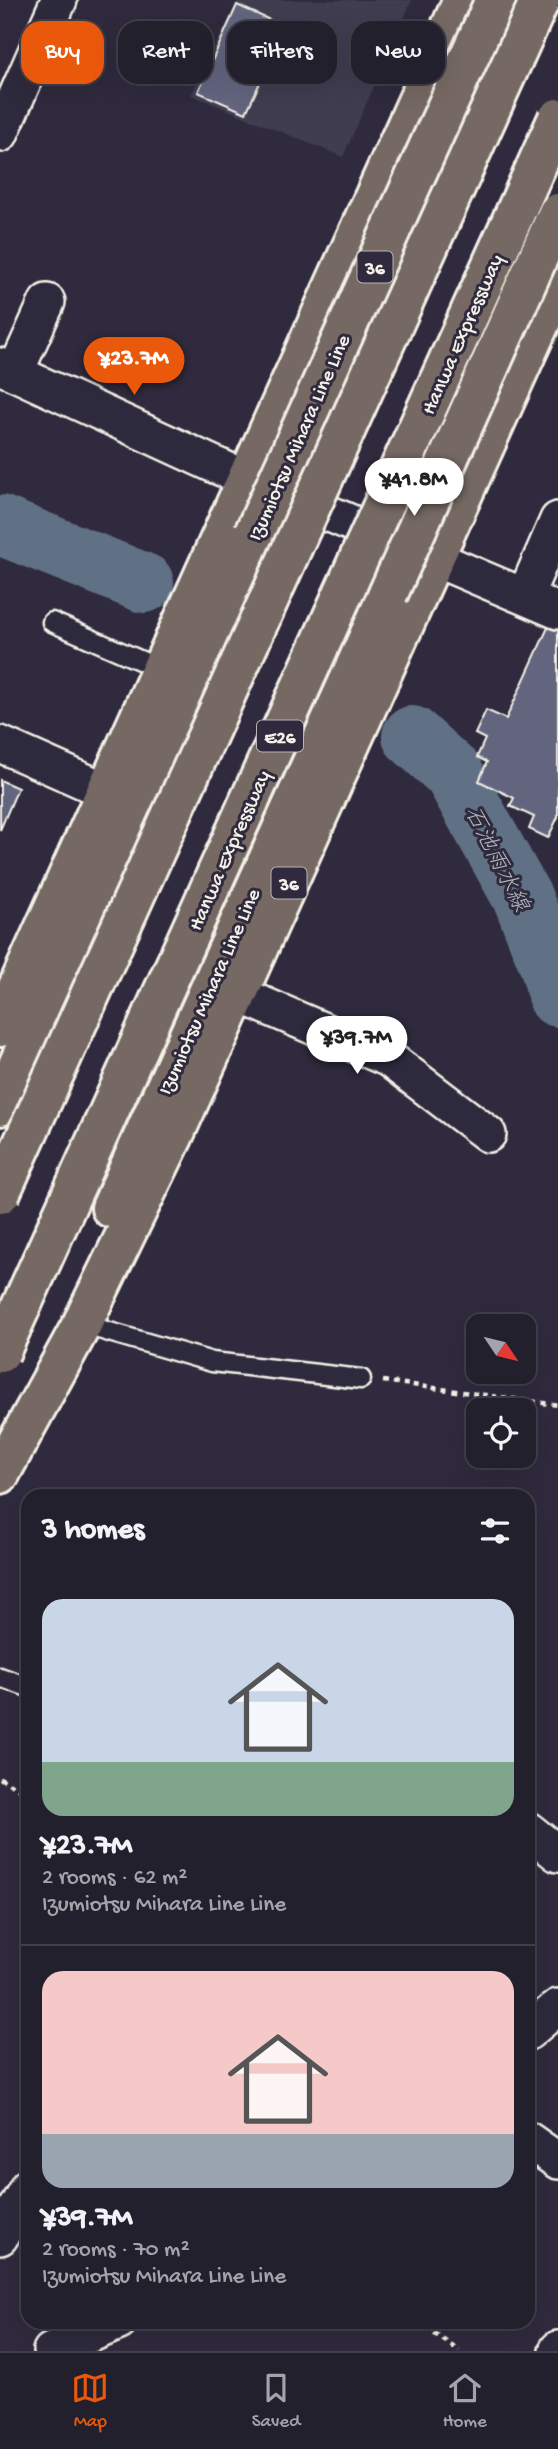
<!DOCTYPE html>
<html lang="en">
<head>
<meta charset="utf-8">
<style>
	:root { --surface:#23202e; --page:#2f2d3a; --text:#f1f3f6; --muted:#a3a3aa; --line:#403e4a; --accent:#ea580c }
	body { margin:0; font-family:"Gochi Hand","Klee One",sans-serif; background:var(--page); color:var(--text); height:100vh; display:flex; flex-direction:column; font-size:26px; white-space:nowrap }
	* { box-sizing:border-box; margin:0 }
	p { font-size:23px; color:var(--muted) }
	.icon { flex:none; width:38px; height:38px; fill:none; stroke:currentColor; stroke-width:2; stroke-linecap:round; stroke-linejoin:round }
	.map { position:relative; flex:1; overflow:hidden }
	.sheet { position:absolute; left:21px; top:1489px; width:514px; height:840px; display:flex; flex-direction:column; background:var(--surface); border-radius:21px; box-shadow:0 7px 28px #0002,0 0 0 2px var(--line) }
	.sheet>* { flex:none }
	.top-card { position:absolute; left:21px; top:21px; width:516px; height:63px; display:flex; gap:14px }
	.needle { width:46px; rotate:125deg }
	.fabs { position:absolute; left:466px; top:1314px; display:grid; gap:14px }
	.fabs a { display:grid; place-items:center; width:70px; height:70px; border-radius:14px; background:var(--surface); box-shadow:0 7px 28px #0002,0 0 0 2px var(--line); font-size:35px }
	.price { position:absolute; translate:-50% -60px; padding:0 16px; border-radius:24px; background:#fff; color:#222; font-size:23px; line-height:46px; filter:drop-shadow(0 2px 4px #0008) }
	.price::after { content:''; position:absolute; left:50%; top:42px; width:21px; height:16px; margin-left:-10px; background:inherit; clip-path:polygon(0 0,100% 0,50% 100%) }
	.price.selected { background:var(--accent); color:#fff }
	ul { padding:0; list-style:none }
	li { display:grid; align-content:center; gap:14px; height:371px; padding:0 21px }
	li+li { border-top:2px solid var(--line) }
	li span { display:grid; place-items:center; height:217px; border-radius:21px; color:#555 }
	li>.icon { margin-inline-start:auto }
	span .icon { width:126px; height:126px; fill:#fffc; stroke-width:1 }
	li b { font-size:30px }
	h2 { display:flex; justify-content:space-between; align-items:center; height:84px; padding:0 21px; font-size:30px }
	.chip { padding:0 24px; border-radius:21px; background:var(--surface); box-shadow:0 7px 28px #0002,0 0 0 2px var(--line); font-size:24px; line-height:63px }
	.chip.selected { background:var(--accent); color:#fff }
	.dock { display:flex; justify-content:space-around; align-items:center; height:98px; border-top:2px solid var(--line); background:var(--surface); font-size:19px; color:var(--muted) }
	.dock a { display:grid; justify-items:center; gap:4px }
	.dock .selected { color:var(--accent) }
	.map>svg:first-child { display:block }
</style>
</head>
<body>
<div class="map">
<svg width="558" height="2351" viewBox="0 0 558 2351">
	<rect width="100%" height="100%" fill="#2f2a3d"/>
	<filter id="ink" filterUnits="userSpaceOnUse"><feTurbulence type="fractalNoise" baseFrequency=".0143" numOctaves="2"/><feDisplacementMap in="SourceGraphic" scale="14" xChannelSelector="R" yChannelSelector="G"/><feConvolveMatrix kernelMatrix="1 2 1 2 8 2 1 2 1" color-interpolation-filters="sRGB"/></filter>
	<g filter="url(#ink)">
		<path fill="#3f3c51" d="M238 0H412L343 157 191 95Z"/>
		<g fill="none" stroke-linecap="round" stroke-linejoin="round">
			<path stroke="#607186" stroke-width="60" d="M0 525 144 583
				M412 736 453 773 523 899 550 967 558 997"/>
		</g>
		<path fill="#64657f" stroke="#f4f1e8" stroke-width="2" d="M237 5 281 25 271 47 276 48 246 113 198 92Z
			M550 623 558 626V817L548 838 529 829 534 817 510 806 514 798 479 781 487 762 477 757 485 739 475 734 486 710 506 719Z
			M0 780 18 788 0 830Z"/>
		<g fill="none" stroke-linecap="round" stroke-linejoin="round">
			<g stroke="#f4f1e8" stroke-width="23">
				<path id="service" d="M52 622 160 669
					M82 1324 212 1362 361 1379
					M0 1677 28 1687"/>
			</g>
			<g stroke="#f4f1e8" stroke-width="40">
				<path id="minor" d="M0 134 59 0
					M0 366 215 465 558 611
					M15 373 47 302
					M525 596 558 520
					M0 744 106 791
					M238 994 389 1059 488 1134
					M528 1830 558 1854
					M528 2032 558 2007
					M528 2140 558 2161
					M0 2237 28 2187
					M51 2351 119 2322
					M557 2351 558 2349"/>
			</g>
			<g stroke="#f4f1e8" stroke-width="44">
				<path id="primary" d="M0 1027 463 0
					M0 1106 254 533
					M111 1208 388 594
					M0 1474 82 1324 174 1135 558 283"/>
			</g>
			<path stroke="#f4f1e8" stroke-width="4.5" stroke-dasharray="5 5" stroke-linecap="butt" d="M383 1381 558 1405
				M0 1778 28 1795
				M418 2322 459 2351"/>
			<use href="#service" stroke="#2f2a3d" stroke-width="18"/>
			<use href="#minor" stroke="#2f2a3d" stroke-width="35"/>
			<use href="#primary" stroke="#766964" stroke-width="38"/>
			<g stroke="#f4f1e8" stroke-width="44" stroke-linecap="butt">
				<path id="primary-bridge" d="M254 533 495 0
					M388 594 558 213"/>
			</g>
			<g stroke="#f4f1e8" stroke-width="44" stroke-linecap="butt">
				<path id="motorway-bridge" d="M0 1194 540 0
					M0 1353 558 118"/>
			</g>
			<use href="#primary-bridge" stroke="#766964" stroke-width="38"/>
			<use href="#motorway-bridge" stroke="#766964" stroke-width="38"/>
		</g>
	</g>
	<g text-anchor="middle" stroke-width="6" stroke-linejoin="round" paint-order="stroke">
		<g fill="#2f2a3d" stroke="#b9b5b5" stroke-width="2">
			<rect x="357.5" y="251.5" width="35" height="31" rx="5"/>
			<rect x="257" y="720.5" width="46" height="31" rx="5"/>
			<rect x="271.5" y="867.5" width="35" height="31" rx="5"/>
		</g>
		<g font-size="19" font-weight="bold" fill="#f4f1e8">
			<text x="375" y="274">36</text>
			<text x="280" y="743">E26</text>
			<text x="289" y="890">36</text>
		</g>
		<g font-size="21" fill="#f4f1e8" stroke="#2f2a3d">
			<text transform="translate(461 334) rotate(-66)" y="7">Hanwa Expressway</text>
			<text transform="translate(298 437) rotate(-66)" y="7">Izumiotsu Mihara Line Line</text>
			<text transform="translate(228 850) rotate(-66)" y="7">Hanwa Expressway</text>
			<text transform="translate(208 991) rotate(-66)" y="7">Izumiotsu Mihara Line Line</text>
		</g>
		<g font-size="23" font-style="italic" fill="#b1b7bc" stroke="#2f2a3d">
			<text transform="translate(498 858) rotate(63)" y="8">石池雨水線</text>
		</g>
	</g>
</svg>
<div class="fabs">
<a><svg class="needle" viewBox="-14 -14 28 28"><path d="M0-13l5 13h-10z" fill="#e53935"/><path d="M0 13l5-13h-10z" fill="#a3a3aa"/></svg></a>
<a><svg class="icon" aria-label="locate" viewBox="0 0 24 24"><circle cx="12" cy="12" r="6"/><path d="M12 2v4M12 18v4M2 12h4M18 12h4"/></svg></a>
</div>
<b class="price selected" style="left:134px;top:397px">¥23.7M</b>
<b class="price" style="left:414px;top:518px">¥41.8M</b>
<b class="price" style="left:357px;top:1076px">¥39.7M</b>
<div class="top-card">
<a class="chip selected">Buy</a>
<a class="chip">Rent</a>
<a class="chip">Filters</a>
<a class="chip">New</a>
</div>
<section class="sheet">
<h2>3 homes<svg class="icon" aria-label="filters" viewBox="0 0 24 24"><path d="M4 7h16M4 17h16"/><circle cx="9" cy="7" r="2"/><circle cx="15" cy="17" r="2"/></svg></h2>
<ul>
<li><span style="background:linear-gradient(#c9d6e8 75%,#7fa58c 0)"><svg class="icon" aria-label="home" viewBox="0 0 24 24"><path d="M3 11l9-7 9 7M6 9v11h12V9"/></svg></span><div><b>¥23.7M</b><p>2 rooms · 62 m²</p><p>Izumiotsu Mihara Line Line</p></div></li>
<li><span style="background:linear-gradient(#f6c9c9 75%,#9aa5b1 0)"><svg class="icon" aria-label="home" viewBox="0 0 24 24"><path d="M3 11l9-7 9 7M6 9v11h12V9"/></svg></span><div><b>¥39.7M</b><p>2 rooms · 70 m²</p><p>Izumiotsu Mihara Line Line</p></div></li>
</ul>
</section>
</div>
<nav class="dock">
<a class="selected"><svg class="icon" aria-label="map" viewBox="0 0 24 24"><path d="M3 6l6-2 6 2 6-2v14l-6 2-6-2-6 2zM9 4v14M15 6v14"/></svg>Map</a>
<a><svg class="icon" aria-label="saved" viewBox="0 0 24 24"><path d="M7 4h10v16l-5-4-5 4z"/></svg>Saved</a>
<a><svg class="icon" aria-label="home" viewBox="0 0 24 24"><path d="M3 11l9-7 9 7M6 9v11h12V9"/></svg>Home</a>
</nav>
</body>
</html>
